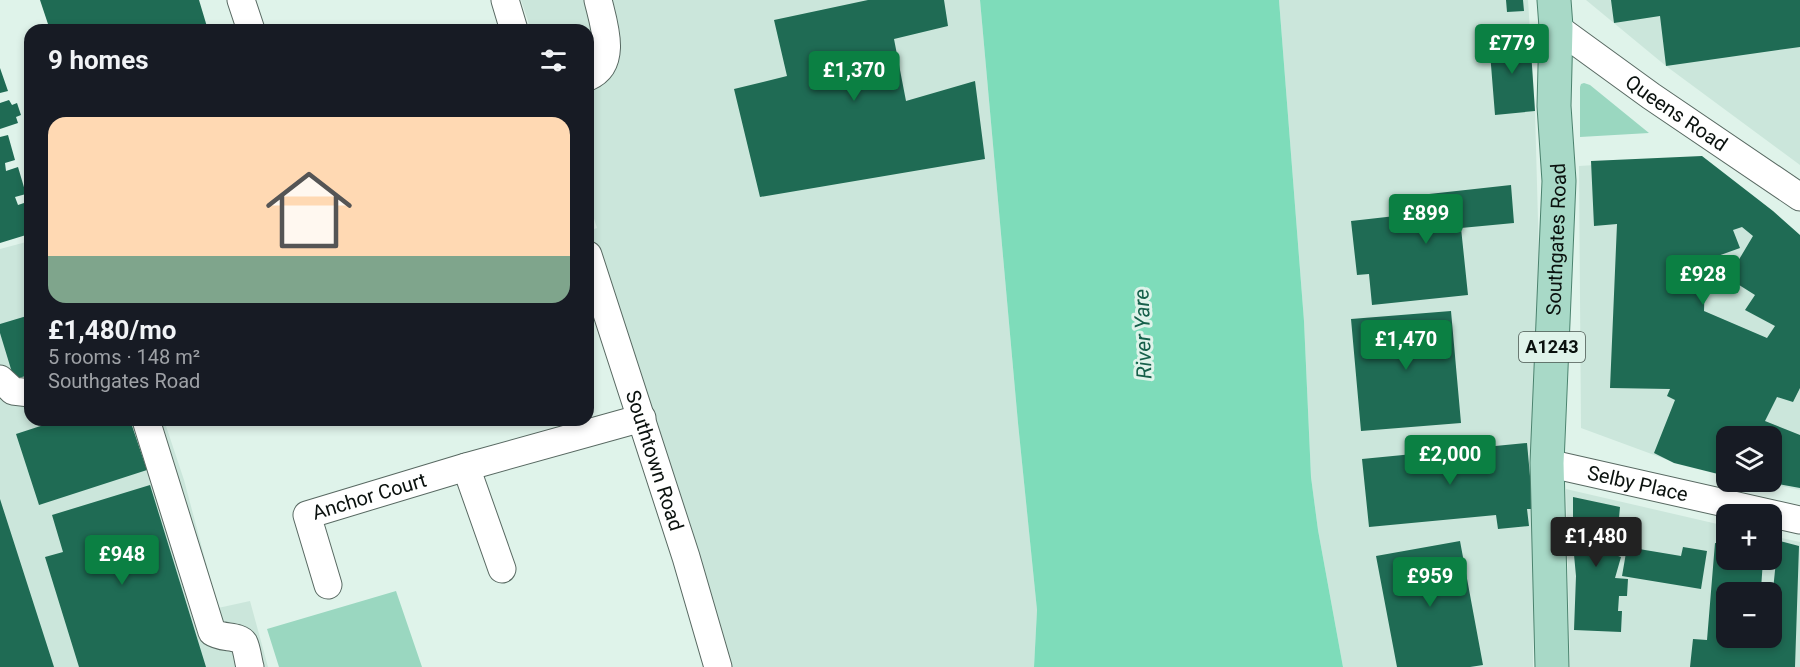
<!DOCTYPE html>
<html lang="en">
<head>
<meta charset="utf-8">
<style>
	:root { --surface:#171b24; --page:#20242c; --text:#f1f3f6; --muted:#9ea1a6; --accent:#0b8043 }
	body { margin:0; font-family:Roboto,sans-serif; background:var(--page); color:var(--text); height:100vh; display:flex; flex-direction:column; font-size:22px; white-space:nowrap }
	* { box-sizing:border-box; margin:0 }
	p { font-size:20px; color:var(--muted) }
	.icon { flex:none; width:33px; height:33px; fill:none; stroke:currentColor; stroke-width:2; stroke-linecap:round; stroke-linejoin:round }
	.map { position:relative; flex:1; overflow:hidden }
	.panel { position:absolute; left:24px; top:24px; width:570px; height:402px; display:flex; flex-direction:column; background:var(--surface); border-radius:18px; box-shadow:0 3px 9px #0003 }
	.panel>* { flex:none }
	.tools { position:absolute; left:1716px; top:426px; display:grid; gap:12px }
	.tools a { display:grid; place-items:center; width:66px; height:66px; border-radius:12px; background:var(--surface); box-shadow:0 3px 9px #0003; font-size:30px }
	.price { position:absolute; translate:-50% -51px; padding:0 14px; border-radius:6px; background:var(--accent); color:#fff; font-size:20px; line-height:39px; filter:drop-shadow(0 2px 3px #0008) }
	.price::after { content:''; position:absolute; left:50%; top:36px; width:18px; height:14px; margin-left:-9px; background:inherit; clip-path:polygon(0 0,100% 0,50% 100%) }
	.price.active { background:#222; color:#fff }
	ul { padding:0; list-style:none }
	li { display:grid; align-content:center; gap:12px; height:318px; padding:0 24px }
	li span { display:grid; place-items:center; height:186px; border-radius:18px; color:#555 }
	li>.icon { margin-inline-start:auto }
	span .icon { width:108px; height:108px; fill:#fffc; stroke-width:1 }
	li b { font-size:26px }
	h2 { display:flex; justify-content:space-between; align-items:center; height:72px; padding:0 24px; font-size:26px }
	.map>svg:first-child { display:block }
</style>
</head>
<body>
<div class="map">
<svg width="1800" height="667" viewBox="0 0 1800 667">
	<rect width="100%" height="100%" fill="#dff3ea"/>
	<path fill="#cbe6db" fill-rule="evenodd" d="M521 0H980L1018 423 1037 610 1034 667H718L588 255V231L597 228 588 200V30H531Z
		M1279 0H1528L1535 111 1539 257 1533 667H1343L1318 530 1311 477 1304 321Z
		M1586 0H1800V165L1666 66Z
		M1695 159 1800 240V490L1761 482H1772V436H1726V474L1676 463 1581 428 1579 166Z
		M30 241V420H164L184 480 218 608 250 601 268 667H0V249Z
		M1566 489 1726 526V560H1772V536L1800 542V667H1570ZM1726 592H1772V638H1726Z"/>
	<path fill="#9ad7c0" d="M1584 83 1590 85 1649 133 1580 137V87L1581 84Z
		M396 591 422 667H279L267 629Z"/>
	<path fill="#7edcba" d="M980 0H1279L1304 321 1311 477 1318 530 1343 667H1034L1037 610 1018 423Z"/>
	<path fill="#1f6b54" fill-rule="evenodd" d="M40 0H199L208 30H50Z
		M868 0H944L948 26 894 39 906 101 975 81 985 159 760 197 734 89 787 76 774 20Z
		M1506 0H1523L1524 11 1507 12Z
		M1611 0H1800V47L1666 66 1660 16 1614 23Z
		M1530 36 1535 111 1495 115 1489 40Z
		M0 68 8 91 0 93Z
		M9 100 12 105 17 103 21 115 16 117 18 123 0 129V103Z
		M8 135 15 160 5 163 6 171 18 167 26 194 15 197 18 205 30 201V229L25 231 26 235 0 243V137Z
		M1702 156 1773 211 1800 235V388L1793 402 1777 397 1765 421 1800 435V488L1772 483V436H1726V476L1674 463 1654 453 1675 400 1667 396 1670 389 1610 388 1617 224 1594 226 1591 161ZM1742 227 1753 236 1728 278 1755 295 1745 310 1775 326 1767 338 1704 311 1705 279 1689 278 1690 266 1740 248 1733 230Z
		M1511 185 1514 223 1461 228 1468 295 1372 305 1369 274 1357 275 1351 221 1422 213 1420 195Z
		M1451 311 1461 423 1361 431 1351 319Z
		M30 315V375L14 379 0 333V324Z
		M59 420H130L147 470 39 505 16 434Z
		M1527 443 1533 509H1527L1529 526 1498 529 1496 515 1369 527 1362 459Z
		M150 485 206 667H79L45 557 63 552 52 515Z
		M1573 497 1620 507 1618 529 1607 528V552L1621 557 1615 578 1628 579 1627 596H1619L1618 611H1622L1621 632 1574 630 1576 576 1573 544Z
		M0 499 54 667H0Z
		M1772 539 1799 546 1795 667H1690L1693 639 1707 640 1715 543 1726 544V560H1763L1761 589 1773 590 1776 561H1772ZM1726 592H1772V638H1726Z
		M1460 541 1483 665 1470 667H1397L1376 556Z
		M1627 547 1681 556 1683 547 1707 551 1701 589 1622 576Z"/>
	<g fill="none" stroke-linecap="round" stroke-linejoin="round">
		<g stroke="#586962" stroke-width="29">
			<g id="minor">
				<path d="M241 0 251 30"/>
				<path d="M505 0 514 30"/>
				<path id="s1" d="M1556 27 1651 96 1800 197"/>
				<path d="M588 77C618 64 604 25 598 0"/>
				<path id="s2" d="M588 255 686 557 718 667"/>
				<path d="M0 379 13 391 30 393"/>
				<path d="M146 420 212 632C222 639 239 635 244 643 247 649 248 660 250 667"/>
				<path id="s3" d="M1547 463 1800 520"/>
				<path d="M466 467 502 569"/>
				<path id="s4" d="M328 585 307 515 466 467 642 418"/>
			</g>
		</g>
		<g stroke="#4b826e" stroke-width="35">
			<g id="major">
				<path id="s5" d="M1552 667 1547 463 1559 181 1554 106 1556 27 1554 0"/>
			</g>
		</g>
		<use href="#minor" stroke="#fff" stroke-width="27"/>
		<use href="#major" stroke="#a8d9c7" stroke-width="33"/>
	</g>
	<g text-anchor="middle" stroke-width="6" stroke-linejoin="round" paint-order="stroke">
		<rect fill="#dff3ea" stroke="#4a5550" stroke-width="1.5" x="1519" y="332" width="66" height="30" rx="4.5"/>
		<g font-size="18" font-weight="bold" fill="#0a110e">
			<text x="1552" y="353">A1243</text>
		</g>
		<g font-size="20" fill="#0a110e" stroke="#dff3ea">
			<text dy="7" stroke="none"><textPath href="#s1" startOffset="148">Queens Road</textPath></text>
			<text dy="7" stroke="none"><textPath href="#s5" startOffset="428">Southgates Road</textPath></text>
			<text dy="7" stroke="none"><textPath href="#s2" startOffset="216">Southtown Road</textPath></text>
			<text dy="7" stroke="none"><textPath href="#s3" startOffset="93">Selby Place</textPath></text>
			<text dy="7" stroke="none"><textPath href="#s4" startOffset="138">Anchor Court</textPath></text>
		</g>
		<g font-size="21" font-style="italic" fill="#15604a" stroke="#dff3ea">
			<text transform="translate(1143 334) rotate(-92)" y="7">River Yare</text>
		</g>
	</g>
</svg>
<div class="tools">
<a><svg class="icon" aria-label="layers" viewBox="0 0 24 24"><path d="M12 4l9 5-9 5-9-5zM3 14l9 5 9-5"/></svg></a>
<a>+</a>
<a>−</a>
</div>
<b class="price" style="left:1512px;top:75px">£779</b>
<b class="price" style="left:854px;top:102px">£1,370</b>
<b class="price" style="left:1426px;top:245px">£899</b>
<b class="price" style="left:1703px;top:306px">£928</b>
<b class="price" style="left:1406px;top:371px">£1,470</b>
<b class="price" style="left:1450px;top:486px">£2,000</b>
<b class="price active" style="left:1596px;top:568px">£1,480</b>
<b class="price" style="left:122px;top:586px">£948</b>
<b class="price" style="left:1430px;top:608px">£959</b>
<section class="panel">
<h2>9 homes<svg class="icon" aria-label="filters" viewBox="0 0 24 24"><path d="M4 7h16M4 17h16"/><circle cx="9" cy="7" r="2"/><circle cx="15" cy="17" r="2"/></svg></h2>
<ul>
<li><span style="background:linear-gradient(#ffd9b3 75%,#7fa58c 0)"><svg class="icon" aria-label="home" viewBox="0 0 24 24"><path d="M3 11l9-7 9 7M6 9v11h12V9"/></svg></span><div><b>£1,480/mo</b><p>5 rooms · 148 m²</p><p>Southgates Road</p></div></li>
</ul>
</section>
</div>
</body>
</html>
